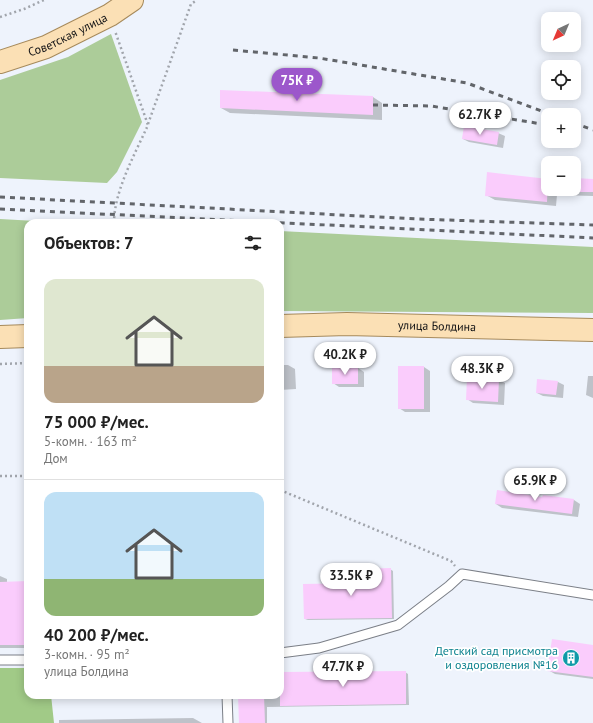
<!DOCTYPE html>
<html lang="ru">
<head>
<meta charset="utf-8">
<style>
	:root { --surface:#fff; --page:#f6f6f6; --text:#222; --muted:#767676; --line:#e0e0e0; --accent:#9c57cb }
	body { margin:0; font-family:"PT Sans",sans-serif; background:var(--page); color:var(--text); height:100vh; display:flex; flex-direction:column; font-size:15px; white-space:nowrap }
	* { box-sizing:border-box; margin:0 }
	p { font-size:13px; color:var(--muted) }
	.icon { flex:none; width:22px; height:22px; fill:none; stroke:currentColor; stroke-width:2; stroke-linecap:round; stroke-linejoin:round }
	.map { position:relative; flex:1; overflow:hidden }
	.sheet { position:absolute; left:24px; top:219px; width:260px; height:480px; display:flex; flex-direction:column; background:var(--surface); border-radius:12px; box-shadow:0 2px 10px #0003 }
	.sheet>* { flex:none }
	.needle { width:26px; rotate:224deg }
	.tools { position:absolute; left:541px; top:12px; display:grid; gap:8px }
	.tools a { display:grid; place-items:center; width:40px; height:40px; border-radius:8px; background:var(--surface); box-shadow:0 2px 10px #0003; font-size:20px }
	.price { position:absolute; translate:-50% -34px; padding:0 9px; border-radius:14px; background:#fff; color:#222; font-size:13px; line-height:26px; filter:drop-shadow(0 1px 2px #0008) }
	.price::after { content:''; position:absolute; left:50%; top:24px; width:12px; height:9px; margin-left:-6px; background:inherit; clip-path:polygon(0 0,100% 0,50% 100%) }
	.price.current { background:var(--accent); color:#fff }
	ul { padding:0; list-style:none }
	li { display:grid; align-content:center; gap:8px; height:212px; padding:0 20px }
	li+li { border-top:1px solid var(--line) }
	li span { display:grid; place-items:center; height:124px; border-radius:12px; color:#555 }
	li>.icon { margin-inline-start:auto }
	span .icon { width:72px; height:72px; fill:#fffc; stroke-width:1 }
	li b { font-size:17px }
	h2 { display:flex; justify-content:space-between; align-items:center; height:48px; padding:0 20px; font-size:17px }
	.map>svg:first-child { display:block }
</style>
</head>
<body>
<div class="map">
<svg width="593" height="723" viewBox="0 0 593 723">
	<rect width="100%" height="100%" fill="#eef3fc"/>
	<path fill="#accc99" d="M111 34 142 122 117 172 107 183 0 178V80L68 57Z
		M0 219 72 223H28V318L0 320Z
		M280 231 593 247V313L280 311Z"/>
	<path fill="#a1ca87" d="M0 668H28V695H51L54 723H0Z"/>
	<path fill="#0003" d="M221 91 373 97 382 103V120L230 113 221 108Z
		M498 133 505 136 503 148 469 142 463 139Z
		M488 173 548 180V189H574V179L593 180V196L557 195 556 206 495 200 486 195Z
		M280 365H288L295 369 296 389 280 390Z
		M424 367 430 371V412H405L399 408Z
		M358 368 364 372V387H339L333 383Z
		M588 376H593V398L586 395Z
		M499 380 505 383 504 405 473 403 467 399Z
		M558 382 564 385 563 398 543 396 537 393Z
		M543 498 574 500 580 504 578 517 502 508 496 504Z
		M390 569 393 571 394 619 308 620 305 619Z
		M0 576 7 579V583L28 582V648H0Z
		M593 646V679L555 674 548 670Z
		M405 672 408 674 409 705 267 707V723H240L239 695H280V673Z
		M193 718 202 723H59V720Z"/>
	<path fill="#faccfc" d="M220 90 373 96V115L220 108Z
		M464 126 499 132 497 145 462 139Z
		M487 172 548 179 547 202 485 196Z
		M574 178 593 179V192H574Z
		M398 366H424V409H398Z
		M332 367H358V384H332Z
		M467 377 499 379 498 402 466 400Z
		M537 379 558 381 556 395 536 393Z
		M497 490 542 497 543 495 574 499 572 514 495 504Z
		M391 568 392 618 304 619 303 584 358 583 357 569Z
		M28 581V645H0V582Z
		M552 639 593 645V677L547 671Z
		M406 671V704L280 706V672Z
		M238 695H264L265 723H239Z"/>
	<g fill="none" stroke-linecap="round" stroke-linejoin="round">
		<g stroke="#7b7f87" stroke-width="11">
			<path id="lane" d="M280 653 319 648 398 625 449 586 462 574 593 595
				M0 660H28
				M227 695 228 723"/>
		</g>
		<g stroke="#a68a5c" stroke-width="24">
			<g id="primary">
				<path id="s1" d="M0 62 46 47 110 15 132 0"/>
				<path id="s2" d="M280 326 347 324 593 330"/>
				<path d="M0 337 28 336"/>
			</g>
		</g>
		<path stroke="#a1a5ac" stroke-width="2.5" stroke-dasharray="2 3" stroke-linecap="butt" d="M0 17 24 9 44 0
			M148 124 191 4 197 0
			M114 223C114 191 135 154 148 125L115 31
			M0 364 28 363
			M0 476H28
			M280 490 451 561 455 566"/>
		<use href="#lane" stroke="#fff" stroke-width="9"/>
		<use href="#primary" stroke="#fbe0b5" stroke-width="22"/>
		<path stroke="#62656a" stroke-width="3" stroke-dasharray="5 5" stroke-linecap="butt" d="M233 50 319 58 467 83 552 115
			M373 105 431 106 548 125
			M574 123 593 130
			M0 197 417 219 593 225
			M0 209 593 238"/>
	</g>
	<defs>
		<g id="building-disc" transform="scale(0.9)"><circle r="9.5" fill="#0f9aa8" stroke="#fff"/><path d="M-4-6H4V6H1V3H-1V6H-4ZM-2.5-4.3h1.7v1.8h-1.7ZM.8-4.3h1.7v1.8H.8ZM-2.5-1h1.7V.8h-1.7ZM.8-1h1.7V.8H.8Z" fill="#fff"/></g>
	</defs>
	<g fill-rule="evenodd">
		<use href="#building-disc" x="571" y="658"/>
	</g>
	<g text-anchor="middle" stroke-width="3.5" stroke-linejoin="round" paint-order="stroke">
		<g font-size="12" fill="#0f1013" stroke="#fff">
			<text dy="4" stroke="none"><textPath href="#s1" startOffset="73">Советская улица</textPath></text>
			<text dy="4" stroke="none"><textPath href="#s2" startOffset="157">улица Болдина</textPath></text>
		</g>
		<g font-size="12" fill="#0d838f" stroke="#fff" text-anchor="end">
			<text x="558" y="655">Детский сад присмотра<tspan x="558" dy="14">и оздоровления №16</tspan></text>
		</g>
	</g>
</svg>
<div class="tools">
<a><svg class="needle" viewBox="-14 -14 28 28"><path d="M0-13l5 13h-10z" fill="#e53935"/><path d="M0 13l5-13h-10z" fill="#767676"/></svg></a>
<a><svg class="icon" aria-label="locate" viewBox="0 0 24 24"><circle cx="12" cy="12" r="6"/><path d="M12 2v4M12 18v4M2 12h4M18 12h4"/></svg></a>
<a>+</a>
<a>−</a>
</div>
<b class="price current" style="left:297px;top:102px">75K ₽</b>
<b class="price" style="left:480px;top:136px">62.7K ₽</b>
<b class="price" style="left:345px;top:376px">40.2K ₽</b>
<b class="price" style="left:482px;top:390px">48.3K ₽</b>
<b class="price" style="left:535px;top:502px">65.9K ₽</b>
<b class="price" style="left:351px;top:597px">33.5K ₽</b>
<b class="price" style="left:343px;top:688px">47.7K ₽</b>
<section class="sheet">
<h2>Объектов: 7<svg class="icon" aria-label="filters" viewBox="0 0 24 24"><path d="M4 7h16M4 17h16"/><circle cx="9" cy="7" r="2"/><circle cx="15" cy="17" r="2"/></svg></h2>
<ul>
<li><span style="background:linear-gradient(#dfe7d0 70%,#b9a48a 0)"><svg class="icon" aria-label="home" viewBox="0 0 24 24"><path d="M3 11l9-7 9 7M6 9v11h12V9"/></svg></span><div><b>75 000 ₽/мес.</b><p>5-комн. · 163 m²</p><p>Дом</p></div></li>
<li><span style="background:linear-gradient(#bfe0f5 70%,#8fb573 0)"><svg class="icon" aria-label="home" viewBox="0 0 24 24"><path d="M3 11l9-7 9 7M6 9v11h12V9"/></svg></span><div><b>40 200 ₽/мес.</b><p>3-комн. · 95 m²</p><p>улица Болдина</p></div></li>
</ul>
</section>
</div>
</body>
</html>
